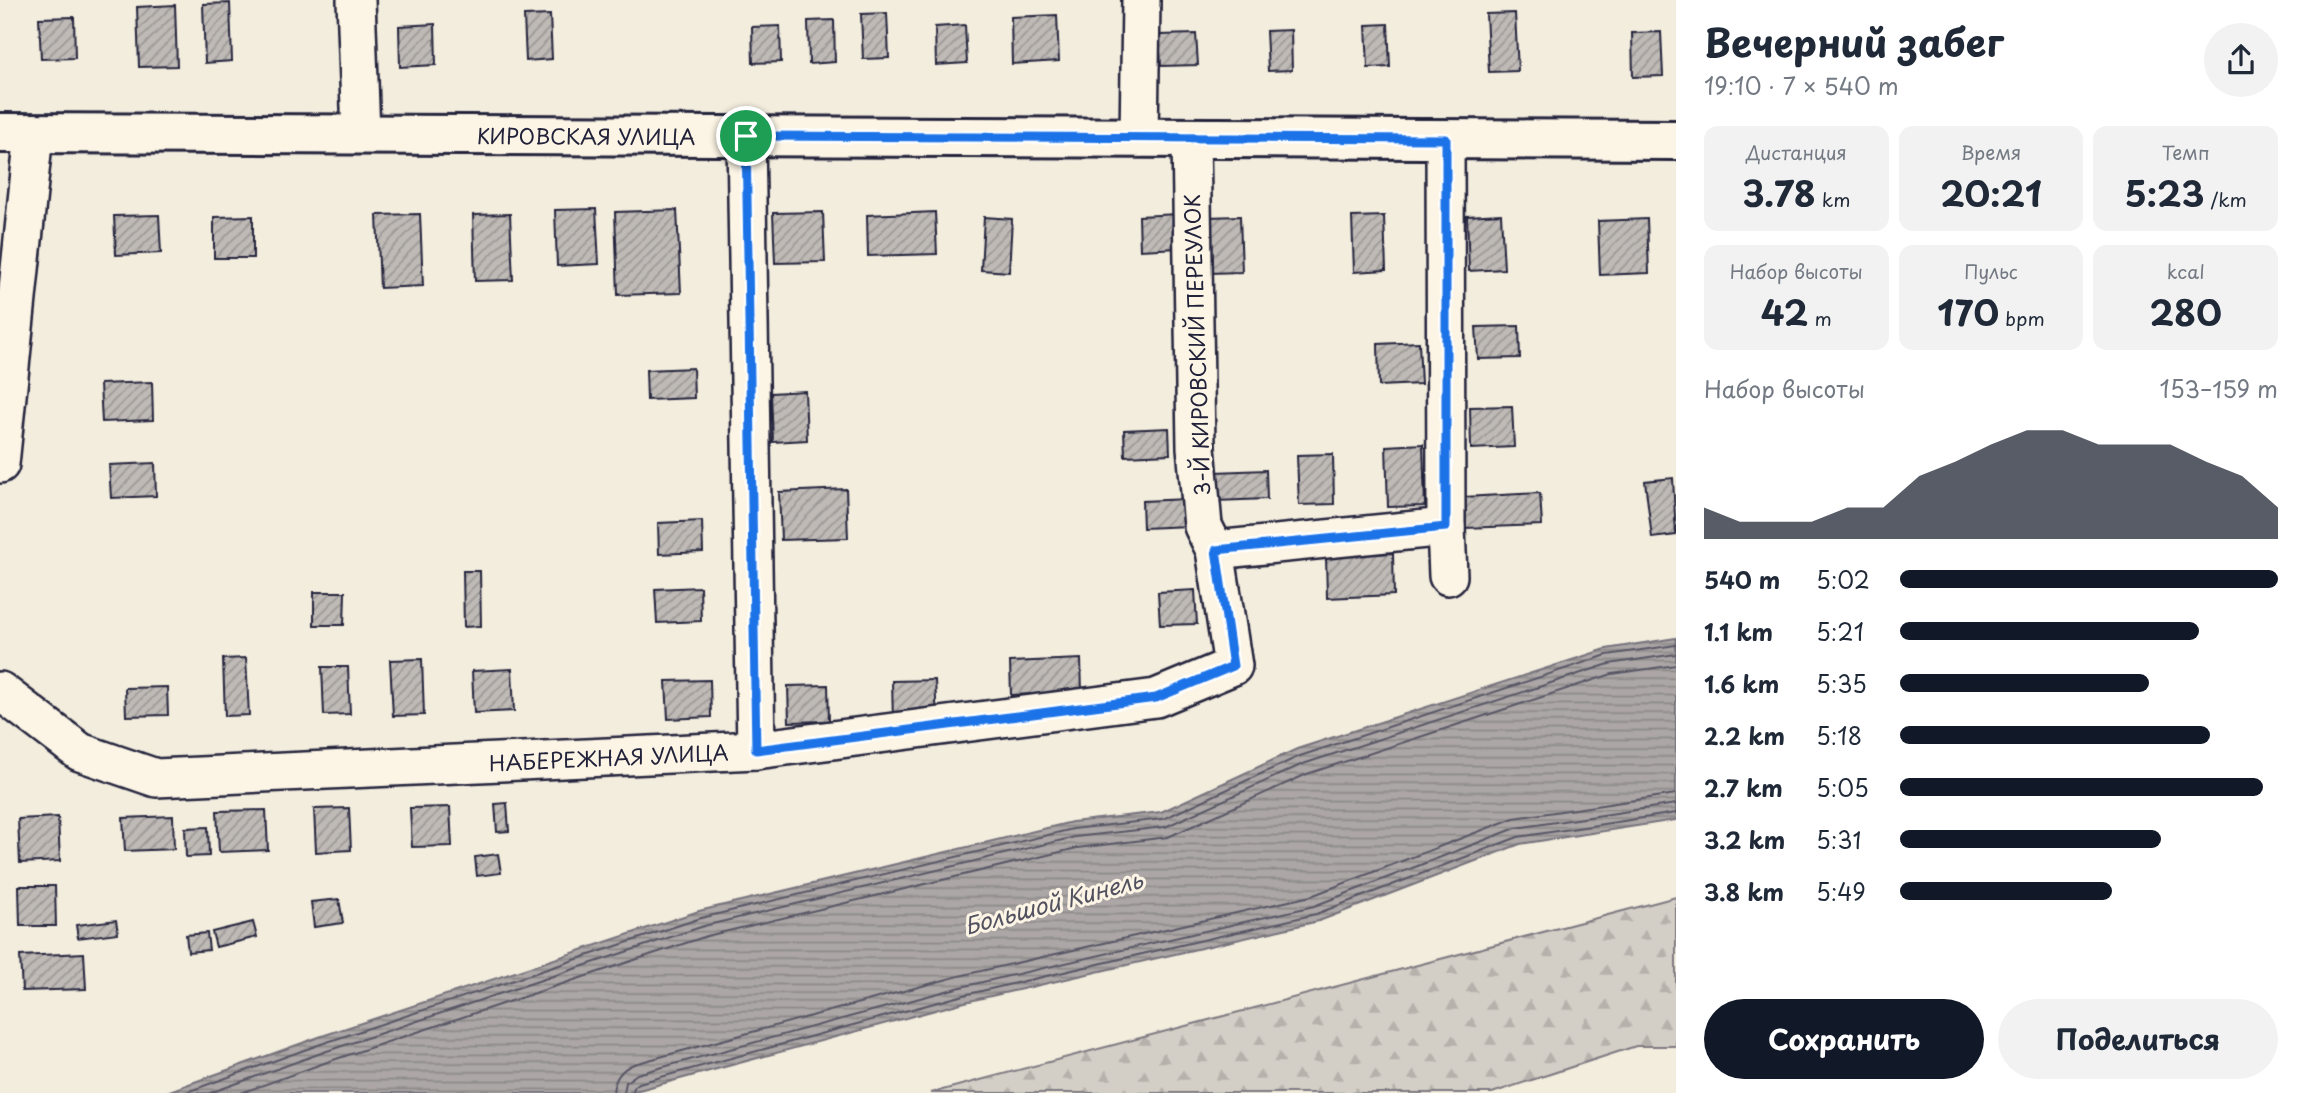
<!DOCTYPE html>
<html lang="ru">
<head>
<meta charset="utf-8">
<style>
  :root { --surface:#fff; --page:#f2f2f3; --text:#1f2937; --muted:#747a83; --accent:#111827 }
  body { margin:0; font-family:"Playpen Sans",sans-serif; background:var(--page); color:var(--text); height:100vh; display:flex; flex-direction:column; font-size:26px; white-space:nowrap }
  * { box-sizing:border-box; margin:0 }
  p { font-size:23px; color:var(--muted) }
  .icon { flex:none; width:38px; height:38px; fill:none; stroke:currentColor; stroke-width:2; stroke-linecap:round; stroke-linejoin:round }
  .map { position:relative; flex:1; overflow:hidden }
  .panel { display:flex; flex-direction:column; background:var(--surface); width:630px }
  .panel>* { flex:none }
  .pin { position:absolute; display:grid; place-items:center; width:60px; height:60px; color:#fff; margin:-30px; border:4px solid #fff; border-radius:50%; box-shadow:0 2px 7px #0007 }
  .round { display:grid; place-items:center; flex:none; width:74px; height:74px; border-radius:37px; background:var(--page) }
  .overview { display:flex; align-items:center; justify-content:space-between; height:119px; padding:0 28px }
  h1 { font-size:38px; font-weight:700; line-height:52px }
  .stats { display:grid; grid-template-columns:repeat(3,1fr); gap:10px; height:119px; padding:7px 28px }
  .stats div { display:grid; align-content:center; border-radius:14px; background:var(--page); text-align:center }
  .stats b { font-size:35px; font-weight:700 }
  .stats small { font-size:19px; font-weight:400 }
  .stats p { font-size:19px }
  .chart { height:196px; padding:14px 28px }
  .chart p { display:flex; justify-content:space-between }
  .chart svg { width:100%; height:126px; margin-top:7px; fill:var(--accent); opacity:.7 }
  .action { display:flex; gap:14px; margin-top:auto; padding:14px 28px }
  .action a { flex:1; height:80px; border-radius:42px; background:var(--accent); color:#fff; font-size:28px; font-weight:700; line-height:80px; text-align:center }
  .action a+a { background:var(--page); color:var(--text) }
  ul { padding:0 28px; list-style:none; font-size:23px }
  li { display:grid; grid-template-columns:112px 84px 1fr; align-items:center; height:52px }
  li i { height:18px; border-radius:9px; background:var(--accent) }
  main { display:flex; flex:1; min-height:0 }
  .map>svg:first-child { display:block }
  .forest { fill:url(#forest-firs); stroke:#7b7880; stroke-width:2 }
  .water { fill:url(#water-rules); stroke:#75727b; stroke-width:2 }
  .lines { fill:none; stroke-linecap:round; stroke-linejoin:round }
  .shore { stroke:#595766; stroke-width:2 }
  .building { fill:url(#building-hatch); stroke:#22223b; stroke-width:2 }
  .minor-casing { stroke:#22223b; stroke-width:42 }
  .major-casing { stroke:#22223b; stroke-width:44 }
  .minor { stroke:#fcf5e5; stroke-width:37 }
  .major { stroke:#fcf5e5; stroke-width:38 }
  .route-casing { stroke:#fff; stroke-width:14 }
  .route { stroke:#1a73e8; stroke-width:9 }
  .labels { text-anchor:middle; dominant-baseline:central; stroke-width:6; stroke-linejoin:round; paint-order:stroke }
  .street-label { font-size:21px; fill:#22223b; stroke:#fcf5e5 }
  .water-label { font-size:23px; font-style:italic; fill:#525160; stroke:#fcf5e5 }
</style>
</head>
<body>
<main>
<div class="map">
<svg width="1676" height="1093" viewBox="0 0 1676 1093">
  <defs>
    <pattern id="forest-firs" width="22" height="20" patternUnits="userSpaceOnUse" patternTransform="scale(1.75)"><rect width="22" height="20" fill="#d4cfc6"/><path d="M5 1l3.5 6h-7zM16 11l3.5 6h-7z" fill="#b6b1ab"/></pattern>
    <pattern id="water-rules" width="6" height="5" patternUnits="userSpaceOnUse" patternTransform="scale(1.75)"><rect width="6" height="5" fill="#aca7a6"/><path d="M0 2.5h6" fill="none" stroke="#8c8888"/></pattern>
    <pattern id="building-hatch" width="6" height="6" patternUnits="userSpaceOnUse" patternTransform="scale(1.75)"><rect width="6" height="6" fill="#bfbab6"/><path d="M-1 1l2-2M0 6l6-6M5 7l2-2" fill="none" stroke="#9b9795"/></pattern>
  </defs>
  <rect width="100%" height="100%" fill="#f3edde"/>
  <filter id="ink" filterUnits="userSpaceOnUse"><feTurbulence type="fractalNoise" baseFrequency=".0143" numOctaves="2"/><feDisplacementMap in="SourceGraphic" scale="14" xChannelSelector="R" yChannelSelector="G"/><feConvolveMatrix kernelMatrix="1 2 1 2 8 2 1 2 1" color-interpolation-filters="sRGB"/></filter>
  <g filter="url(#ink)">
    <polygon class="forest" points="1676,897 1676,1046 1636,1046 1492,1093 931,1093"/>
    <polygon class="water" points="1676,638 1676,820 1520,844 1319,921 965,1002 628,1093 164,1093 319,1037 699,911 1072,822 1161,812 1297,749 1606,649"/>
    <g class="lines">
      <g class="shore">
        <polyline points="184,1093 321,1044 701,918 1073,829 1163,819 1300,756 1607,655 1676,645"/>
        <polyline points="210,1093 324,1052 704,926 1075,837 1165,827 1303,764 1609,664 1676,654"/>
        <polyline points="241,1093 327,1062 707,936 1077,848 1168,837 1307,774 1612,674 1676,665"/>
        <path d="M 613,1093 C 614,1079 621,1069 634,1064 L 959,976 L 1311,896 L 1514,818 L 1676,794"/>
        <polyline points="624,1093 626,1082 637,1074 961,987 1314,906 1516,828 1676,804"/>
        <polyline points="633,1093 634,1087 639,1083 964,995 1316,914 1518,837 1676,813"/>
      </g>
    </g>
    <g class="building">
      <polygon points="230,3 232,61 205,63 203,4"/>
      <polygon points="175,5 177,66 139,67 137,7"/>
      <polygon points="887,13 889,58 863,59 861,14"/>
      <polygon points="1515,13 1518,71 1489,72 1486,14"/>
      <polygon points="550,15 552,59 526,61 524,16"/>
      <polygon points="1057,15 1059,61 1012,64 1011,17"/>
      <polygon points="74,17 75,58 41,59 39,18"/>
      <polygon points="834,20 835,62 809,64 808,21"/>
      <polygon points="435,24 436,65 400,67 399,26"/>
      <polygon points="1388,24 1390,67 1368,68 1366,25"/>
      <polygon points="965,25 967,63 936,65 935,27"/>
      <polygon points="780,26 781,62 753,63 752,27"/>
      <polygon points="1291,30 1292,70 1268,71 1266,31"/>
      <polygon points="1661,32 1663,76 1633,77 1632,33"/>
      <polygon points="1196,34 1198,65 1161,66 1159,35"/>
      <polygon points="596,209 599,264 557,266 555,210"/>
      <polygon points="677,210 681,293 618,295 615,212"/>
      <polygon points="823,212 825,262 775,263 773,213"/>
      <polygon points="935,212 937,254 868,256 867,215"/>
      <polygon points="420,214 423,286 380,288 377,215"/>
      <polygon points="510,214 513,280 475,281 473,215"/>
      <polygon points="1178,214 1179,248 1140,250 1139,216"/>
      <polygon points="1501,214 1504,269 1469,271 1467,216"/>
      <polygon points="159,215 161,253 116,255 114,216"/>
      <polygon points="253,216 253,258 214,258 214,217"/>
      <polygon points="1240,216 1242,272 1209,273 1207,217"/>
      <polygon points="1384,216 1386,270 1354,272 1352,217"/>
      <polygon points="984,217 1012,219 1009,272 981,270"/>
      <polygon points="1647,219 1649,273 1600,275 1598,221"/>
      <polygon points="1519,326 1520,358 1478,359 1476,327"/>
      <polygon points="1419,342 1421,384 1379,386 1378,344"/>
      <polygon points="693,368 694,398 647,400 646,370"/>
      <polygon points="152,382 153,420 102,422 100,384"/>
      <polygon points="805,391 807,440 773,442 771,393"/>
      <polygon points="1512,406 1514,447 1471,449 1470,407"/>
      <polygon points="1169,428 1170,454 1125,456 1124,430"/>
      <polygon points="1423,444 1425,506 1388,507 1386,446"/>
      <polygon points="1333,454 1334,504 1299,505 1297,455"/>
      <polygon points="155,463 156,496 111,498 109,465"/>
      <polygon points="1266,470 1267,499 1216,501 1215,472"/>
      <polygon points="1673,478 1676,535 1652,538 1645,481"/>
      <polygon points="846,489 848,538 781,540 779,492"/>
      <polygon points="1540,493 1542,525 1465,528 1464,497"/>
      <polygon points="1188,499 1189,526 1143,528 1142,501"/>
      <polygon points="702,521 703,552 659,554 658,523"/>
      <polygon points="1393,553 1394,595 1327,598 1326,556"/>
      <polygon points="463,571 480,571 481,626 464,627"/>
      <polygon points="700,587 701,621 657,623 655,589"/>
      <polygon points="1195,590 1197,624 1160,625 1158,592"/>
      <polygon points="314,592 345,592 344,625 314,625"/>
      <polygon points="246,658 249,715 225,716 223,659"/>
      <polygon points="422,659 424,715 393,716 390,660"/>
      <polygon points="1081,659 1082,692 1011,695 1010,662"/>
      <polygon points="322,667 348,667 350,714 324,715"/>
      <polygon points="512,669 514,711 474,713 472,671"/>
      <polygon points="710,680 711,717 668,719 666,681"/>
      <polygon points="935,680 937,719 893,721 892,681"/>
      <polygon points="828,685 829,721 789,722 788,686"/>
      <polygon points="167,687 168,715 126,716 125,688"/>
      <polygon points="507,803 509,831 497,832 495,804"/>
      <polygon points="450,807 452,846 412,847 410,808"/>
      <polygon points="349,808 351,850 316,852 314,809"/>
      <polygon points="266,810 268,850 219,852 217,811"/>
      <polygon points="173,816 174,849 125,851 123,818"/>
      <polygon points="58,817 60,861 20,863 18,819"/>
      <polygon points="208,827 209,856 186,857 185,828"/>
      <polygon points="498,854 501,873 477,876 475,857"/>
      <polygon points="19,886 55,886 56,926 20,926"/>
      <polygon points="339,899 343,923 314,927 311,902"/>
      <polygon points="116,920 118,933 78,938 76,925"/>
      <polygon points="253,922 257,937 216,947 212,932"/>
      <polygon points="207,933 209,950 188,952 186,935"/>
      <polygon points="84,953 86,989 22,991 20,956"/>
    </g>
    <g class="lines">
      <g class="minor-casing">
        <g id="minor">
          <polyline points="356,0 361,134"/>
          <polyline points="746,136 756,750"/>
          <polyline points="1139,138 1141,0"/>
          <polyline points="1445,139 1446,527 1448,576"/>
          <polyline points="0,464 34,133"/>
          <polyline points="1215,550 1446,527"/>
          <path id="s1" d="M 0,691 L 80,752 L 156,778 L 756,750 L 1156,698 L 1233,666 L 1215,550 L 1203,526 L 1196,447 L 1191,138"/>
        </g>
      </g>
      <g class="major-casing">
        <g id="major">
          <path id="s2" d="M 0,133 L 1676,140"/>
        </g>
      </g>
      <use href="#minor" class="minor"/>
      <use href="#major" class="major"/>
    </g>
  </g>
  <g class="lines" filter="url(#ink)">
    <g class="route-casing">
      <polygon id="route" points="746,136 1446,139 1446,527 1216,550 1233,666 1156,698 756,750"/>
    </g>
    <use href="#route" class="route"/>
  </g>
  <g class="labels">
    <g class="street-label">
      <text stroke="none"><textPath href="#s2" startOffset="586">КИРОВСКАЯ УЛИЦА</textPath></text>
      <text transform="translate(1196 345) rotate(-92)">3-Й КИРОВСКИЙ ПЕРЕУЛОК</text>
      <text stroke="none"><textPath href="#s1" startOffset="634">НАБЕРЕЖНАЯ УЛИЦА</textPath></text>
    </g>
    <g class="water-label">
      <text transform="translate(1053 902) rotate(-15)">Большой Кинель</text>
    </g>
  </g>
</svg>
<div class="pin" style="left:746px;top:136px;background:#1e9e55"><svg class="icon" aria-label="arrive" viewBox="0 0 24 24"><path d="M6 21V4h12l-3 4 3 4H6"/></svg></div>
</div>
<section class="panel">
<div class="overview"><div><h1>Вечерний забег</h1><p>19:10 · 7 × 540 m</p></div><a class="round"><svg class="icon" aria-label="share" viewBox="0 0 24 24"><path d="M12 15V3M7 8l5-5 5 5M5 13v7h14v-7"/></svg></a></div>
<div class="stats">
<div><p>Дистанция</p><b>3.78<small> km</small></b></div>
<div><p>Время</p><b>20:21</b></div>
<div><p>Темп</p><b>5:23<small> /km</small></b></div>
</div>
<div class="stats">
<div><p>Набор высоты</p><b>42<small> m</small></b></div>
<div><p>Пульс</p><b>170<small> bpm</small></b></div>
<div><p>kcal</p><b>280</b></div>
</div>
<div class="chart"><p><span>Набор высоты</span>153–159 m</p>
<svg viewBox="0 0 160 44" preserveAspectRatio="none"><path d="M0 44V33L10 38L20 38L30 38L40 33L50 33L60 22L70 17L80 11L90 6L100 6L110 11L120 11L130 11L140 17L150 22L160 33V44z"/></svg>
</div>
<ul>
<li><b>540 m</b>5:02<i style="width:100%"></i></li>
<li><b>1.1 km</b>5:21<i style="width:79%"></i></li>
<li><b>1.6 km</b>5:35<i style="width:66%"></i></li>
<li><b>2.2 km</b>5:18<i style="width:82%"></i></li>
<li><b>2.7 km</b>5:05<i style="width:96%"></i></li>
<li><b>3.2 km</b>5:31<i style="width:69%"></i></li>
<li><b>3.8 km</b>5:49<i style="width:56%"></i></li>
</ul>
<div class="action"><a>Сохранить</a><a>Поделиться</a></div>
</section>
</main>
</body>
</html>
